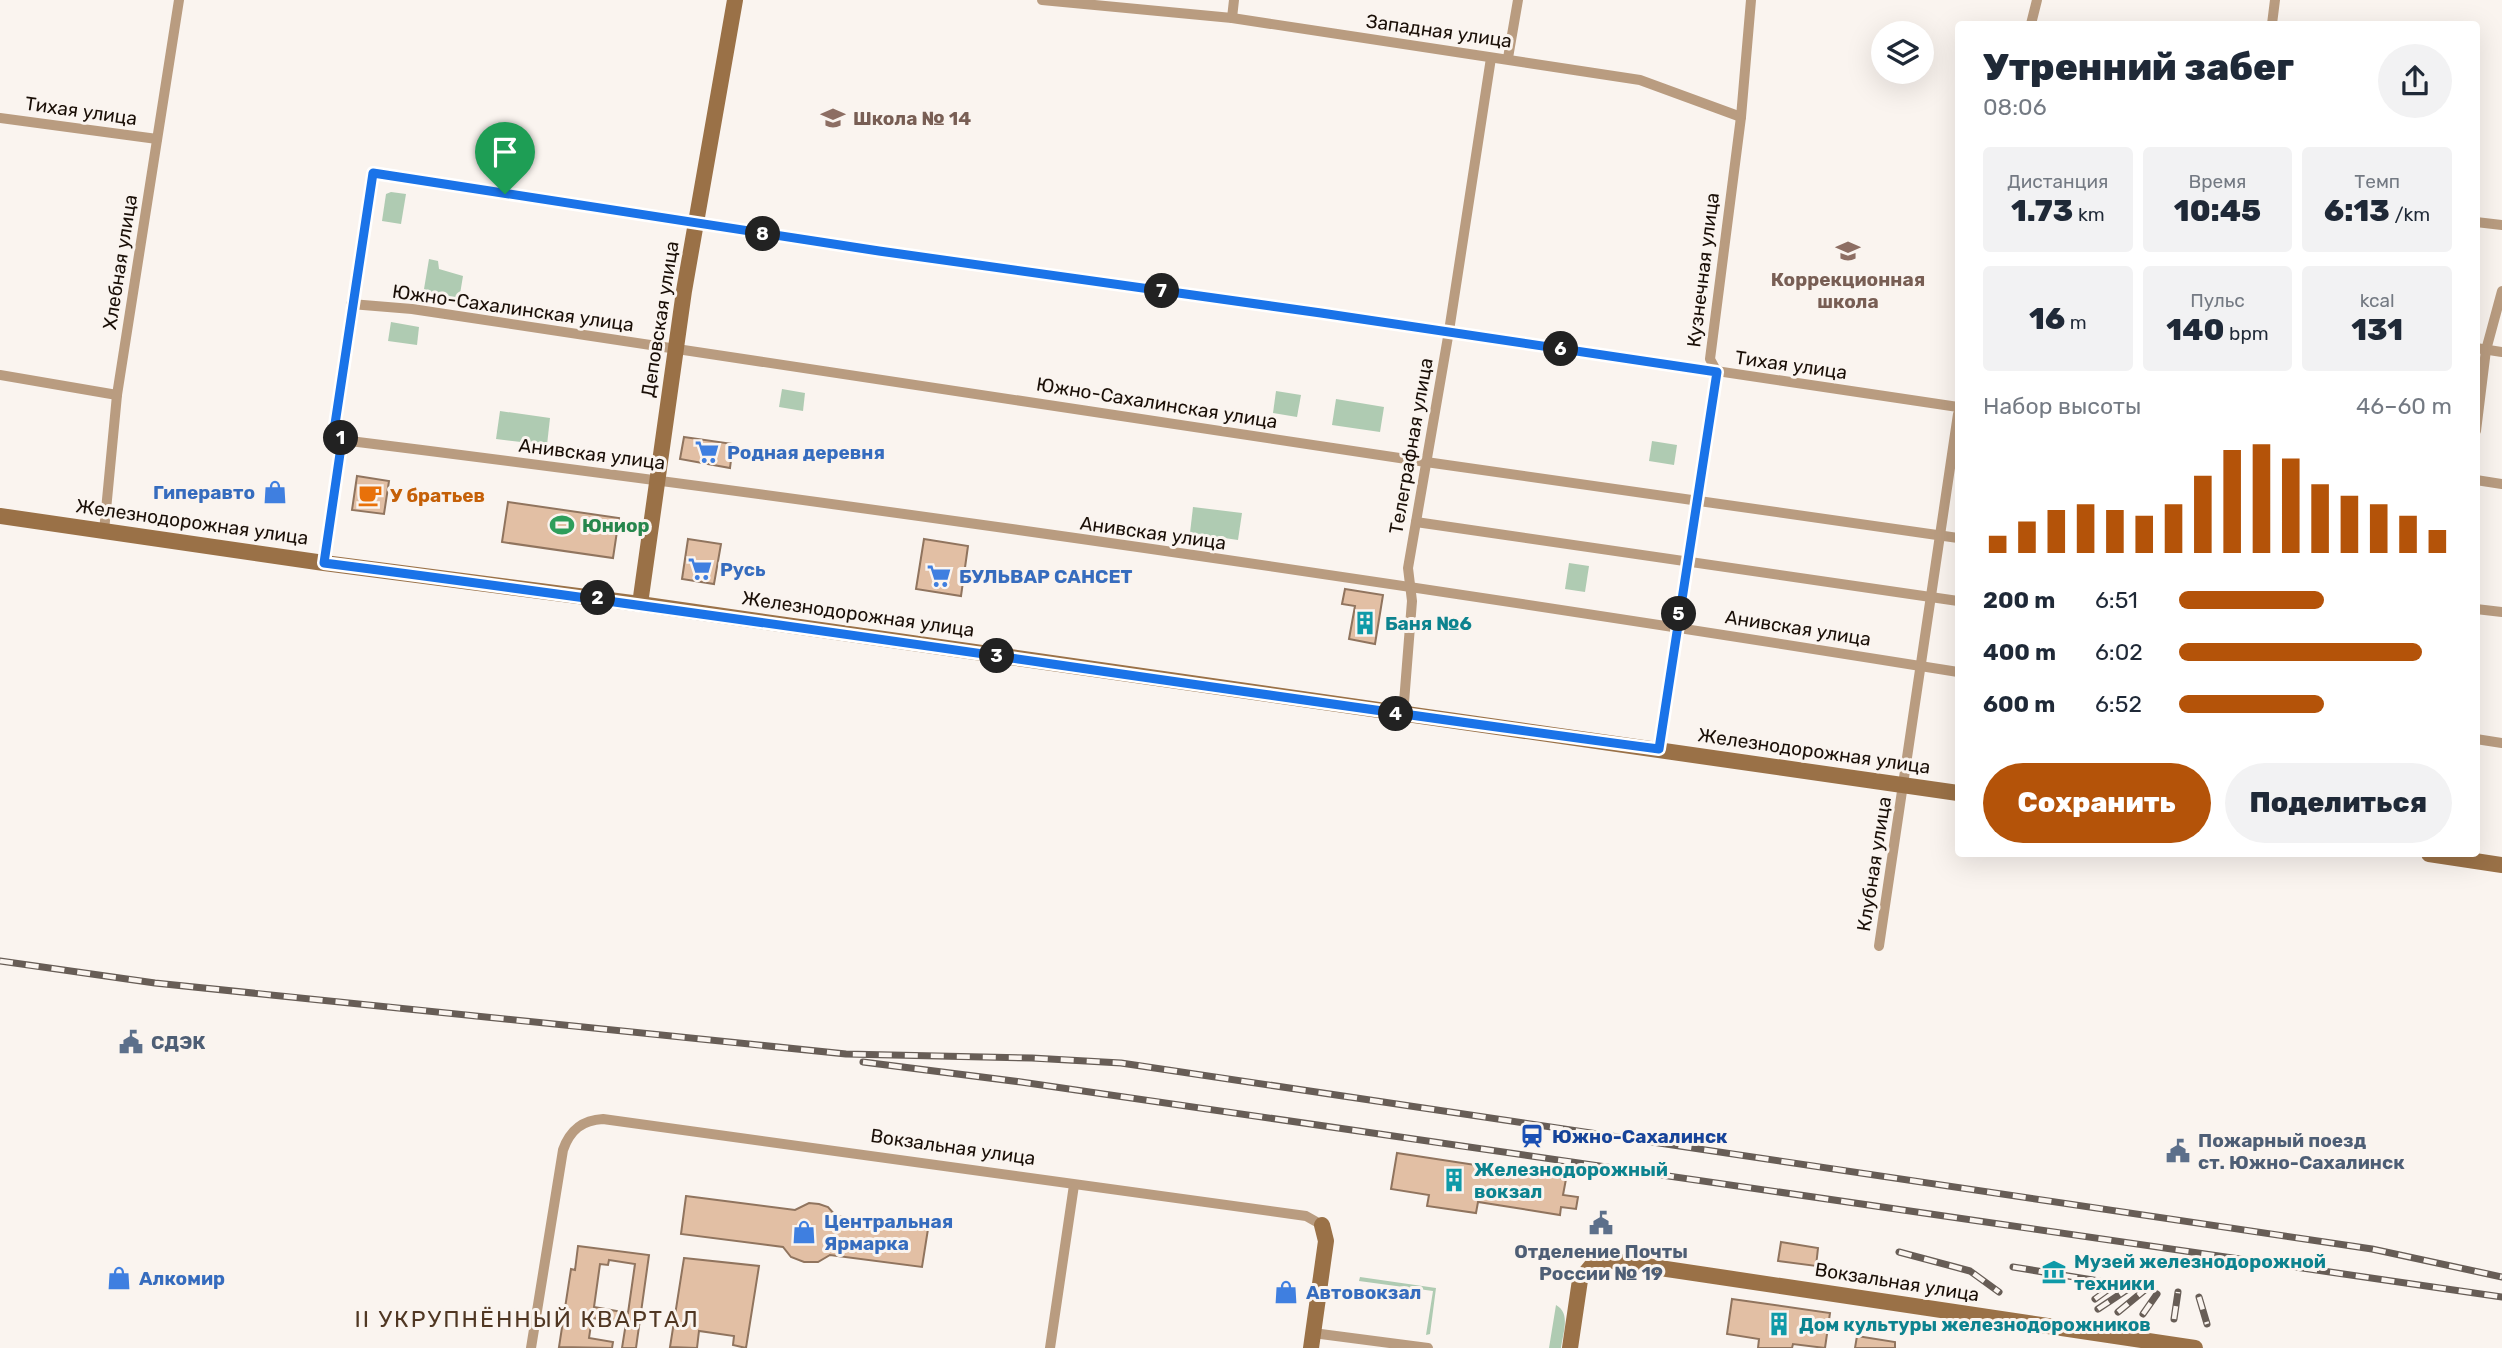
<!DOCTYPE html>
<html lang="ru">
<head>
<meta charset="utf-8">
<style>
  :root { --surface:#fff; --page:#f2f2f3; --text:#1f2937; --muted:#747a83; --accent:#b45309 }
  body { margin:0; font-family:Rubik,sans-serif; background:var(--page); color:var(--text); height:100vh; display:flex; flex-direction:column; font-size:26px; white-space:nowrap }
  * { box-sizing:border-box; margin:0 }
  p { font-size:23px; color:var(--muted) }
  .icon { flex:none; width:38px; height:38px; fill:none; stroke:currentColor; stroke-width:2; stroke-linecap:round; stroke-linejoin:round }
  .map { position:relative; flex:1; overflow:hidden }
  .details { position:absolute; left:1955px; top:21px; width:525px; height:836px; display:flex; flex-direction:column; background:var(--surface); border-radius:7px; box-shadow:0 7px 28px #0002 }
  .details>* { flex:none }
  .tools { position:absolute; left:1871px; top:21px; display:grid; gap:14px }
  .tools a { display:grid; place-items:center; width:63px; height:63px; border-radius:50%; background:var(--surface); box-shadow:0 7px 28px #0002; font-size:35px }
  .pin { position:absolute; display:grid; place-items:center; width:60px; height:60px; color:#fff; margin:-72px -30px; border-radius:50% 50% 50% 0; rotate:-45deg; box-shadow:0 0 7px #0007 }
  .pin .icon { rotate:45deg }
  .km { position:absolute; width:35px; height:35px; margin:-18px; border-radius:50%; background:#222; color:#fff; font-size:19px; line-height:35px; text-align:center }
  .round { display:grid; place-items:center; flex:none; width:74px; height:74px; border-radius:37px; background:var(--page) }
  .headline { display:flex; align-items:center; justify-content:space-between; height:119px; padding:0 28px }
  h1 { font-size:38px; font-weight:800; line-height:52px }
  .metrics { display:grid; grid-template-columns:repeat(3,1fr); gap:10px; height:119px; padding:7px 28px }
  .metrics div { display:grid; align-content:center; border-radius:7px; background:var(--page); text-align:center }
  .metrics b { font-size:30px; font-weight:800 }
  .metrics small { font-size:19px; font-weight:400 }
  .metrics p { font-size:19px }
  .chart { height:196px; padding:14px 28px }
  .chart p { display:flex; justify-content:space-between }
  .chart svg { width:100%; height:126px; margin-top:7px; stroke:var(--accent); stroke-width:6 }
  .action { display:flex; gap:14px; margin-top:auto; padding:14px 28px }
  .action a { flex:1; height:80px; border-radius:42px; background:var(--accent); color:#fff; font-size:28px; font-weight:800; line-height:80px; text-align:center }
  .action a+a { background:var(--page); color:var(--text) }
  ul { padding:0 28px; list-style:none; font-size:23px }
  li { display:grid; grid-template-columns:112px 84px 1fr; align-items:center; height:52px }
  li i { height:18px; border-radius:9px; background:var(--accent) }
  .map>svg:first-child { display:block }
  .green { fill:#afcbb2 }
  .building { fill:#e2bfa4; stroke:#90745e; stroke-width:2; fill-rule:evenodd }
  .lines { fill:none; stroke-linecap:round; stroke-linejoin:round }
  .street { stroke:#b99c80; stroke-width:10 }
  .secondary { stroke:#9a7147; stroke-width:16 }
  .rail-casing { stroke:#675d56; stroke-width:7 }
  .rail { stroke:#faf4ef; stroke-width:4.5; stroke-dasharray:13; stroke-linecap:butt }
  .route-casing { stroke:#fff; stroke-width:14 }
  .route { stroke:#1a73e8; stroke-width:9 }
  .labels { text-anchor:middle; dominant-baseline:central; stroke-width:6; stroke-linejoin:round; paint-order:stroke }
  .street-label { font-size:19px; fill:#1a0f07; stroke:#faf4ef }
  .education-label { font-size:19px; font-weight:bold; fill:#785e54; stroke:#faf4ef; text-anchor:start }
  .shop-label { font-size:19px; font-weight:bold; fill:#366cbe; stroke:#faf4ef; text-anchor:start }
  .food-label { font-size:19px; font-weight:bold; fill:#c56008; stroke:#faf4ef; text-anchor:start }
  .leisure-label { font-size:19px; font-weight:bold; fill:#27864d; stroke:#faf4ef; text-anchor:start }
  .culture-label { font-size:19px; font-weight:bold; fill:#0d838f; stroke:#faf4ef; text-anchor:start }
  .service-label { font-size:19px; font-weight:bold; fill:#4e5e75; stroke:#faf4ef; text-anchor:start }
  .transit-label { font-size:19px; font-weight:bold; fill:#164399; stroke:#faf4ef; text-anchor:start }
  .quarter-label { font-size:23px; letter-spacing:2px; fill:#503723; stroke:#faf4ef }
</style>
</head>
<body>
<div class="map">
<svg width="2502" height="1348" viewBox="0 0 2502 1348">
  <rect width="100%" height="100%" fill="#faf4ef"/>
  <g class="green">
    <polygon points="391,192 406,194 401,224 382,221 386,194"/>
    <polygon points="429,259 438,261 439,269 463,276 459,300 423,295"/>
    <polygon points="391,322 419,327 417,345 388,341"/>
    <polygon points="782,389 805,393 803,411 779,407"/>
    <polygon points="1276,391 1301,395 1297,417 1273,413"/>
    <polygon points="1336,399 1384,407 1380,432 1332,425"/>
    <polygon points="500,411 550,418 547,445 496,439"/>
    <polygon points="1652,441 1677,445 1674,465 1649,461"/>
    <polygon points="1193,507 1242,513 1238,540 1190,533"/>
    <polygon points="1569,563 1589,566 1585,592 1565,589"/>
    <polygon points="1360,1277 1436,1288 1430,1334 1426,1335 1433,1291 1359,1281"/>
    <path d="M 1556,1305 C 1571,1313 1563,1333 1561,1348 L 1549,1348 Z"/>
  </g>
  <g class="building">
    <polygon points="684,437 733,444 730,468 680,459"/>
    <polygon points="357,476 389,481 384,514 352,510"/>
    <polygon points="508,502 619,518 613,558 502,542"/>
    <polygon points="688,539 721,544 714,584 682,579"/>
    <polygon points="924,539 968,546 961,596 916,589"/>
    <polygon points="1345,589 1383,595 1375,644 1349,639 1355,606 1342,604"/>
    <polygon points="1397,1153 1566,1179 1563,1195 1578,1197 1576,1209 1561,1207 1560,1215 1478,1202 1476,1213 1427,1206 1429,1195 1391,1189"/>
    <polygon points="686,1196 795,1210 809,1203 819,1204 828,1207 836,1216 928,1229 922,1267 830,1255 818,1262 804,1262 791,1257 783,1247 681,1234"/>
    <polygon points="1781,1242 1818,1248 1816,1266 1778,1261"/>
    <path d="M 578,1246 L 649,1255 L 636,1348 L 622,1348 L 626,1323 L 592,1318 L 589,1338 L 613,1342 L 612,1348 L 559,1347 L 571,1269 L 575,1270 ZM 609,1260 L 635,1264 L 628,1313 L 594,1307 L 600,1264 L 608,1265 Z"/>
    <polygon points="684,1258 759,1266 746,1348 733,1345 734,1336 699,1331 697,1348 670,1347"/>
    <polygon points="1732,1299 1830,1313 1825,1348 1793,1344 1792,1348 1758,1348 1759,1339 1727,1334"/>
    <polygon points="1857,1336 1895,1342 1895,1348 1855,1348"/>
  </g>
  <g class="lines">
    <g class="street">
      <polyline points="1042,0 1232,18 1640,80 1741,117"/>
      <polyline points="1232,18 1234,0"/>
      <polyline points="2031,24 2037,0"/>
      <polyline points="2272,24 2275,0"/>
      <polyline points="1508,58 1518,0"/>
      <polyline points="0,118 157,139"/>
      <polyline points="2476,222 2502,225"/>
      <polyline points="351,304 412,309 1426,462 1958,538"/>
      <polyline points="2476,348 2502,352"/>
      <polyline points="0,375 117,395"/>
      <polyline points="2476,431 2486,350 2502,291"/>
      <path d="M 342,440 C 882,507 1421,586 1958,672"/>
      <polyline points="2476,480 2502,484"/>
      <polyline points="1416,522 1958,601"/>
      <polyline points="104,531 117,395 179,0"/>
      <polyline points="324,563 342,440 335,424 373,173 955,262 1321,312 1958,407"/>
      <polyline points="2476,609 2502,612"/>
      <polyline points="1403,715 1412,601 1408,568 1449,331 1491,58"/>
      <polyline points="2476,739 2502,743"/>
      <polyline points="1659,749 1717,372 1710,359 1741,117 1751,0"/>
      <polyline points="1879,946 1958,414"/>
      <polyline points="1313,1333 1428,1348"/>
      <path d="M 531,1348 L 563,1150 C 570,1130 582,1120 603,1119 L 1306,1216 L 1322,1225"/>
      <polyline points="1050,1348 1074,1185"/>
    </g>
    <g class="secondary">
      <polyline points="0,516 324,563 640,604 1958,793"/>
      <polyline points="640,604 684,291 735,0"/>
      <polyline points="2429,854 2502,865"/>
      <polyline points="1311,1348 1326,1241 1322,1225"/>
      <polyline points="1570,1348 1580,1280 1593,1264 1606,1260 2195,1348"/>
    </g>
    <g class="rail-casing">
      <g id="rail">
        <polyline points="0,961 155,983 846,1054 1032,1058 1121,1063 2372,1249 2502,1277"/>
        <polyline points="863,1062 1021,1082 2502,1297"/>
        <polyline points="1899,1252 1970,1271 1999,1292"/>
        <polyline points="2013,1267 2099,1281"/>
        <polyline points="2199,1297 2207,1324"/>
        <polyline points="2095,1299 2117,1283"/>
        <polyline points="2098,1309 2128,1289"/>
        <polyline points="2118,1312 2146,1289"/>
        <polyline points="2143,1314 2157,1294"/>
        <polyline points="2174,1319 2178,1292"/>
      </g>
    </g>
    <use href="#rail" class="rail"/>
  </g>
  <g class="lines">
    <g class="route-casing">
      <path id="route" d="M 373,173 L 879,251 L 1321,313 L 1717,372 L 1659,749 C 1214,690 770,620 324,563 L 342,440 L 335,424 Z"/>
    </g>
    <use href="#route" class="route"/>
  </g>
  <defs>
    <g id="school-bare" transform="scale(1.89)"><path d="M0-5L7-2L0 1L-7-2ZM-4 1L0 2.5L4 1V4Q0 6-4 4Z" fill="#8d6e63" stroke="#faf4ef" stroke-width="2.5" paint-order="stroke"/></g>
    <g id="supermarket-bare" transform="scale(1.89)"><path d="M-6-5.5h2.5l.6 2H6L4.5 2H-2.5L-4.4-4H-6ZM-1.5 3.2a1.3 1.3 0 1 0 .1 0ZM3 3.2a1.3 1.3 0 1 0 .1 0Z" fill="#3f7fe0" stroke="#faf4ef" stroke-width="2.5" paint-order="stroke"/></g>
    <g id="shop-bare" transform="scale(1.89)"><path d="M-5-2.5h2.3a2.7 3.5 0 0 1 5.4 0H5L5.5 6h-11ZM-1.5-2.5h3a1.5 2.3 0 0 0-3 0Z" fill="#3f7fe0" stroke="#faf4ef" stroke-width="2.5" paint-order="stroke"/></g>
    <g id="cafe-bare" transform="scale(1.89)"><path d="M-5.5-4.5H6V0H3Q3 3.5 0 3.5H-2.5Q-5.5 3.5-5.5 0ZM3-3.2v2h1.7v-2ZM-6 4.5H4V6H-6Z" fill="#e8710a" stroke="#faf4ef" stroke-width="2.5" paint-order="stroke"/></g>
    <g id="stadium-bare" transform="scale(1.89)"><path d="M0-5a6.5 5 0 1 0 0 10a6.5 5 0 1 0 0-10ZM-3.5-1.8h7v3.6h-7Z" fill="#2e9e5b" stroke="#faf4ef" stroke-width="2.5" paint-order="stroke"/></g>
    <g id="building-bare" transform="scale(1.89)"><path d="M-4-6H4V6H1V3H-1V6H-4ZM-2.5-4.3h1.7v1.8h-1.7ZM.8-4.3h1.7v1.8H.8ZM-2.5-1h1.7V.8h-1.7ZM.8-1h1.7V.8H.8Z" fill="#0f9aa8" stroke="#faf4ef" stroke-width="2.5" paint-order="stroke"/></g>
    <g id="civic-bare" transform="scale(1.89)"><path d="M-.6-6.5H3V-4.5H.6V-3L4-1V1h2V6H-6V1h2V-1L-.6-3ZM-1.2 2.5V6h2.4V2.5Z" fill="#5c6f8a" stroke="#faf4ef" stroke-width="2.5" paint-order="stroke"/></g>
    <g id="station-bare" transform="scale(1.89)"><path d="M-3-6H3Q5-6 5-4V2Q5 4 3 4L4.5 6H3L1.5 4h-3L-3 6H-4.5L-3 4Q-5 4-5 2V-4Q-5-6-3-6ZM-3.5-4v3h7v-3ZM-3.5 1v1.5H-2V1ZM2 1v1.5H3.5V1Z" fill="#1a4fb4" stroke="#faf4ef" stroke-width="2.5" paint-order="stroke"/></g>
    <g id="museum-bare" transform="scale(1.89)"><path d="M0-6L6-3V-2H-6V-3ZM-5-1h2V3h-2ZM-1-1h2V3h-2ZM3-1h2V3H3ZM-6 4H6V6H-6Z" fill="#0f9aa8" stroke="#faf4ef" stroke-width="2.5" paint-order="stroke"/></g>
  </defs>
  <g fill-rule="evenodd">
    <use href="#school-bare" x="833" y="118"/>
    <use href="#school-bare" x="1848" y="251"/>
    <use href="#supermarket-bare" x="707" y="452"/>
    <use href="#shop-bare" x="275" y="492"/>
    <use href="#cafe-bare" x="370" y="495"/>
    <use href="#stadium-bare" x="562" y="525"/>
    <use href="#supermarket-bare" x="700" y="569"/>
    <use href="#supermarket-bare" x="939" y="576"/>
    <use href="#building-bare" x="1365" y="623"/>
    <use href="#civic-bare" x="131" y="1042"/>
    <use href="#station-bare" x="1532" y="1136"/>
    <use href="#civic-bare" x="2178" y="1151"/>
    <use href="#building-bare" x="1454" y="1180"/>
    <use href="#civic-bare" x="1601" y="1223"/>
    <use href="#shop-bare" x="804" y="1232"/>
    <use href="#museum-bare" x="2054" y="1272"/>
    <use href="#shop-bare" x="119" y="1278"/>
    <use href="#shop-bare" x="1286" y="1292"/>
    <use href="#building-bare" x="1779" y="1324"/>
  </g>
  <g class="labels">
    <g class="street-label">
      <text transform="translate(1439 31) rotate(8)">Западная улица</text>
      <text transform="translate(81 111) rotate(8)">Тихая улица</text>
      <text transform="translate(120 262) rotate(-81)">Хлебная улица</text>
      <text transform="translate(1703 270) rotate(-83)">Кузнечная улица</text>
      <text transform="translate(513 308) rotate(8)">Южно-Сахалинская улица</text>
      <text transform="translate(660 319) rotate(-81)">Деповская улица</text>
      <text transform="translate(1791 365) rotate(8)">Тихая улица</text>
      <text transform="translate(1157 403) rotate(9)">Южно-Сахалинская улица</text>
      <text transform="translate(1411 446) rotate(-80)">Телеграфная улица</text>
      <text transform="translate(592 454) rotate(7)">Анивская улица</text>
      <text transform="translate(192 522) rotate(8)">Железнодорожная улица</text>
      <text transform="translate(1153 533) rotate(8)">Анивская улица</text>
      <text transform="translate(858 614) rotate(8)">Железнодорожная улица</text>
      <text transform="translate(1798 628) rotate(9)">Анивская улица</text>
      <text transform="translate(1814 751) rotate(8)">Железнодорожная улица</text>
      <text transform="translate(1874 864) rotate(-81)">Клубная улица</text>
      <text transform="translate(953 1147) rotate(8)">Вокзальная улица</text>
      <text transform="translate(1897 1282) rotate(9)">Вокзальная улица</text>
    </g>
    <g class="education-label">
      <text x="853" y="118">Школа № 14</text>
      <text x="1848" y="279" text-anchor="middle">Коррекционная<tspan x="1848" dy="22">школа</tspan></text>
    </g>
    <g class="shop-label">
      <text x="727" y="452">Родная деревня</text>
      <text x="255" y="492" text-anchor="end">Гиперавто</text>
      <text x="720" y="569">Русь</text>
      <text x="959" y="576">БУЛЬВАР САНСЕТ</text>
      <text x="824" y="1221">Центральная<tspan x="824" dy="22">Ярмарка</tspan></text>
      <text x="139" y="1278">Алкомир</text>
      <text x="1306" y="1292">Автовокзал</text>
    </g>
    <g class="food-label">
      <text x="390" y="495">У братьев</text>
    </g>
    <g class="leisure-label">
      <text x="582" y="525">Юниор</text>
    </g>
    <g class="culture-label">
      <text x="1385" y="623">Баня №6</text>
      <text x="1474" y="1169">Железнодорожный<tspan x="1474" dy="22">вокзал</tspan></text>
      <text x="2074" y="1261">Музей железнодорожной<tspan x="2074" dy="22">техники</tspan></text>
      <text x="1799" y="1324">Дом культуры железнодорожников</text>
    </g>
    <g class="service-label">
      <text x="151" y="1042">СДЭК</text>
      <text x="2198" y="1140">Пожарный поезд<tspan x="2198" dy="22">ст. Южно-Сахалинск</tspan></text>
      <text x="1601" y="1251" text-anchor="middle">Отделение Почты<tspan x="1601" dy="22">России № 19</tspan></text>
    </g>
    <g class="transit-label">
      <text x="1552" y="1136">Южно-Сахалинск</text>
    </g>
    <g class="quarter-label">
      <text x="527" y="1319">II УКРУПНЁННЫЙ КВАРТАЛ</text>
    </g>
  </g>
</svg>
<div class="tools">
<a><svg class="icon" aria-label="layers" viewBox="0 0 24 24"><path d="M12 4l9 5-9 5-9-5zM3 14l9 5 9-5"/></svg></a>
</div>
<div class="pin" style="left:505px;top:194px;background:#1e9e55"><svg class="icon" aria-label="arrive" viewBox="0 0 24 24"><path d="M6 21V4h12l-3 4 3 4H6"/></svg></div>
<b class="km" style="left:341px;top:438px">1</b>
<b class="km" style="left:598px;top:598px">2</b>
<b class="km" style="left:997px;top:656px">3</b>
<b class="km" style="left:1396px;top:714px">4</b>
<b class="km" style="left:1679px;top:614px">5</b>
<b class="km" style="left:1561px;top:349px">6</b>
<b class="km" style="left:1162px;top:291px">7</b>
<b class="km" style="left:763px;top:234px">8</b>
<section class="details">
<div class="headline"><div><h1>Утренний забег</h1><p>08:06</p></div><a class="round"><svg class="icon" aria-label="share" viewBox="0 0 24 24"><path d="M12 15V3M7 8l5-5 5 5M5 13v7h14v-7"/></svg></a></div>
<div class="metrics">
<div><p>Дистанция</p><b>1.73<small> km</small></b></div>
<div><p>Время</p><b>10:45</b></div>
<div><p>Темп</p><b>6:13<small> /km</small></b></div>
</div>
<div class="metrics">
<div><b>16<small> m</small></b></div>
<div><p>Пульс</p><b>140<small> bpm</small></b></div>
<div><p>kcal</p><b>131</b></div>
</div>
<div class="chart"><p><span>Набор высоты</span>46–60 m</p>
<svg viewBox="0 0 160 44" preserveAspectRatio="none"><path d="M5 44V38M15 44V33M25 44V29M35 44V27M45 44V29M55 44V31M65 44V27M75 44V17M85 44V8M95 44V6M105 44V11M115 44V20M125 44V24M135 44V27M145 44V31M155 44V36"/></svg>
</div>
<ul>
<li><b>200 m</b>6:51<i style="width:53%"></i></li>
<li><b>400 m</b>6:02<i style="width:89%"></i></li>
<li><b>600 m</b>6:52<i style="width:53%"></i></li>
</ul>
<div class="action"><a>Сохранить</a><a>Поделиться</a></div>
</section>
</div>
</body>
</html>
